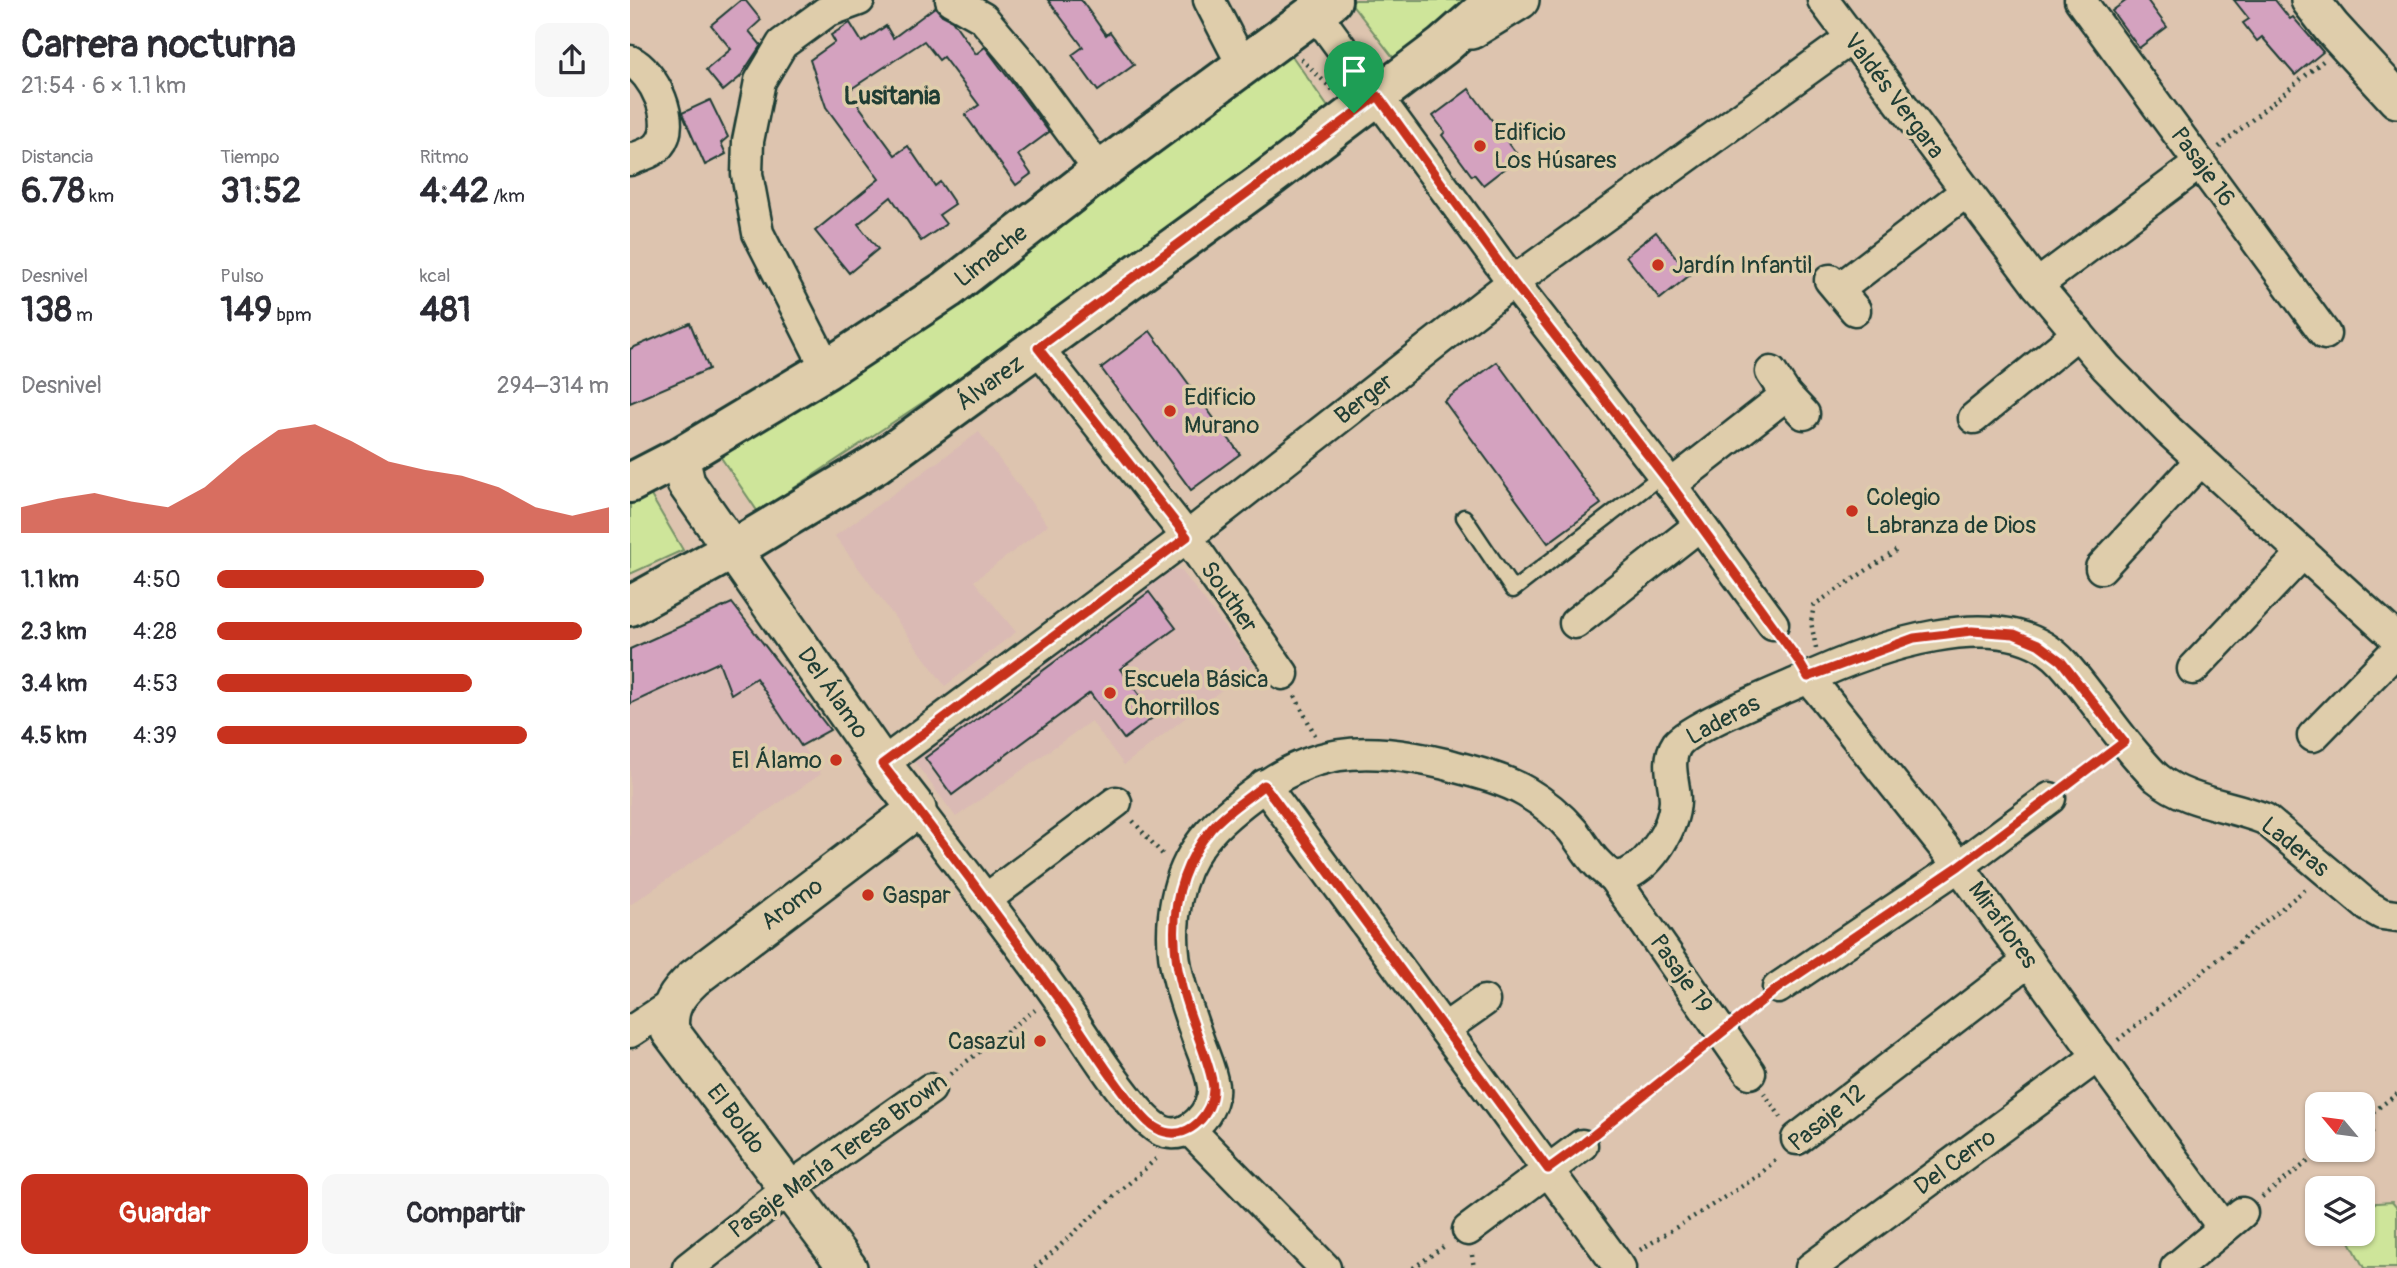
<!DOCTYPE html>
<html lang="es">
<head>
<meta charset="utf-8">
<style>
  :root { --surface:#fff; --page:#f7f7f7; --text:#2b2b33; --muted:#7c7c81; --accent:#c8321e }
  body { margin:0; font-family:Pangolin,sans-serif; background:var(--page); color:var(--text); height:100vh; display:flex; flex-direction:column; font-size:26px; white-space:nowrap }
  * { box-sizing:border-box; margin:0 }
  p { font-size:23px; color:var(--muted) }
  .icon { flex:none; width:38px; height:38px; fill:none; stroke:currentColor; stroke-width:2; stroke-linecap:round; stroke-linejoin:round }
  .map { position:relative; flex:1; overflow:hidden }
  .side { display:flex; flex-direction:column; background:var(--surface); width:630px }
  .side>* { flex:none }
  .needle { width:46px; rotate:299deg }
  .tools { position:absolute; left:1675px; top:1092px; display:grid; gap:14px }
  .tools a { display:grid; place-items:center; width:70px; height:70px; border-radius:14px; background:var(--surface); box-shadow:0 2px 5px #0004; font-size:35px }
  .pin { position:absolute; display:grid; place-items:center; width:60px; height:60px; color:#fff; margin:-72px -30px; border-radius:50% 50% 50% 0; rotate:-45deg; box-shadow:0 0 7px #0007 }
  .pin .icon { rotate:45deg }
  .round { display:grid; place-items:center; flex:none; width:74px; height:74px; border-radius:14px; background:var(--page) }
  .overview { display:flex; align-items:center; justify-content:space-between; height:119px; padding:0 21px }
  h1 { font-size:38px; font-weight:800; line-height:52px }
  .figures { display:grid; grid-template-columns:repeat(3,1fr); gap:10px; height:119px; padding:7px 21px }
  .figures div { display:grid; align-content:center }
  .figures b { font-size:35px; font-weight:800 }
  .figures small { font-size:19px; font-weight:400 }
  .figures p { font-size:19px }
  .chart { height:196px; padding:14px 21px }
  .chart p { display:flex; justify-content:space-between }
  .chart svg { width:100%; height:126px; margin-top:7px; fill:var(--accent); opacity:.7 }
  .primary-button { display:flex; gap:14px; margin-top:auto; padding:14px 21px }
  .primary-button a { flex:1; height:80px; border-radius:14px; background:var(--accent); color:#fff; font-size:28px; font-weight:800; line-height:80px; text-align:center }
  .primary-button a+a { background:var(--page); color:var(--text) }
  ul { padding:0 21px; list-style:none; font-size:23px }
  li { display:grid; grid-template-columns:112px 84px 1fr; align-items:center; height:52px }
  li i { height:18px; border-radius:9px; background:var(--accent) }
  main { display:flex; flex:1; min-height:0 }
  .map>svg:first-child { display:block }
  .built { fill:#dabab4 }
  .green { fill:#cee59a; stroke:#769167; stroke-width:2 }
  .building { fill:#d4a2bf; stroke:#1f3d34; stroke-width:2 }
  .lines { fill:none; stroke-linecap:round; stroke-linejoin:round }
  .service-casing { stroke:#1f3d34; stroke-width:19 }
  .minor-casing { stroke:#1f3d34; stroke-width:35 }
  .tertiary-casing { stroke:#1f3d34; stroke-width:42 }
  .primary-casing { stroke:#1f3d34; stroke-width:44 }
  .path { stroke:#1f3d34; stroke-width:4.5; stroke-dasharray:2 5; stroke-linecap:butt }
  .service { stroke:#dfcdab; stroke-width:14 }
  .minor { stroke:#dfcdab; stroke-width:30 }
  .tertiary { stroke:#dfcdab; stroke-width:37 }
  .primary { stroke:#dfcdab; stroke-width:38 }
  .route-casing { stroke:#fff; stroke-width:14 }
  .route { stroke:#c8321e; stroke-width:9 }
  .poi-dot { fill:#c8321e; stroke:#dfcdab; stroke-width:2.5 }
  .labels { text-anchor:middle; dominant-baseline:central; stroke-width:7; stroke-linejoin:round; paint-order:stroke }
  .street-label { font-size:24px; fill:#1f3d34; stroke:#dfcdab }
  .poi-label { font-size:24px; fill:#1f3d34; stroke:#dfcdab; text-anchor:start }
  .neighbourhood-label { font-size:26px; font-weight:bold; fill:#1f3d34; stroke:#dfcdab }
</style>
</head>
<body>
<main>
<section class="side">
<div class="overview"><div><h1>Carrera nocturna</h1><p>21:54 · 6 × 1.1 km</p></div><a class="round"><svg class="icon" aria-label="share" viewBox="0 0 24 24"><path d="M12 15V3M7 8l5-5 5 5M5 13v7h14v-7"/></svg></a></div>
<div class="figures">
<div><p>Distancia</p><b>6.78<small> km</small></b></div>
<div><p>Tiempo</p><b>31:52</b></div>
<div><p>Ritmo</p><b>4:42<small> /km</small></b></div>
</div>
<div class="figures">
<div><p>Desnivel</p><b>138<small> m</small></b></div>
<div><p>Pulso</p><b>149<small> bpm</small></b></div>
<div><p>kcal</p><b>481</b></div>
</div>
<div class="chart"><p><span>Desnivel</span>294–314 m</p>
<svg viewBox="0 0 160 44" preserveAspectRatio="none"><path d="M0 44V35L10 32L20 30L30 33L40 35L50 28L60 17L70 8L80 6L90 12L100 19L110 22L120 24L130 28L140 35L150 38L160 35V44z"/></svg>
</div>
<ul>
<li><b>1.1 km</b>4:50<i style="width:68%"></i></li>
<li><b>2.3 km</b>4:28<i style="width:93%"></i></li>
<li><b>3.4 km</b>4:53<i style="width:65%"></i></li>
<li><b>4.5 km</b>4:39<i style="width:79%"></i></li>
</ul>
<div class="primary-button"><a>Guardar</a><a>Compartir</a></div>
</section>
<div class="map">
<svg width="1767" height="1268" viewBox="0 0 1767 1268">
  <rect width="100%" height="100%" fill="#ddc4af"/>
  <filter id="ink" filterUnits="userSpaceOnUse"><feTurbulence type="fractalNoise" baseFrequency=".0143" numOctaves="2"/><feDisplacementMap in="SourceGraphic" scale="14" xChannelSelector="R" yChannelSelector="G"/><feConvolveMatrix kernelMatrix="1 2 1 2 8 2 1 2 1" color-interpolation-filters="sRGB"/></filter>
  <g filter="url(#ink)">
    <g class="built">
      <polygon points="349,432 418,525 344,581 386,632 315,686 205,536"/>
      <polygon points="539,568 551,570 624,665 494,765 461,721 326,817 283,760"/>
      <polygon points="102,603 200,730 172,746 191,774 0,905 0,649"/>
    </g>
    <g class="green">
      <polygon points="725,0 836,0 766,61 721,3"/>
      <polygon points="660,53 700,110 352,363 128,512 90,456 212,381"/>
      <polygon points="20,494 53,550 0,574 0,502"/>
      <polygon points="1762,1202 1767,1208 1767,1268 1734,1268 1716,1234 1732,1234 1733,1204"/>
    </g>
    <g class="building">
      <polygon points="111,0 115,0 131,20 119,31 131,45 110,77 93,91 76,70 101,49 81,25"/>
      <polygon points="418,0 451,0 476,35 480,32 504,65 468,91 442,55 453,47"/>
      <polygon points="1497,0 1517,0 1537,27 1509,48 1482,11"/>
      <polygon points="1604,0 1645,0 1660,19 1663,17 1693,52 1665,75 1632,37 1627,41 1613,23 1619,19"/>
      <polygon points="305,7 312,15 322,20 346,54 355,47 419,132 388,155 401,174 386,185 335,115 349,105 313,57 309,60 294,41 218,91 265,155 278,146 305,186 310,182 325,204 309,215 316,224 291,241 261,197 228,224 248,249 219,273 185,231 249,179 196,107 180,60 205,42 201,35 220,23 232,42 256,26 263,38"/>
      <polygon points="839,89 889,157 853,185 844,174 842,176 812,135 815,132 803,116"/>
      <polygon points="80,100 98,137 91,143 96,154 75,165 52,113"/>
      <polygon points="1026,232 1060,275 1030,299 996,256"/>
      <polygon points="60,323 79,369 0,403 0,349"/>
      <polygon points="520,331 610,454 561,490 471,368"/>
      <polygon points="867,362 971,504 918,543 814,401"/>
      <polygon points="519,592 546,628 490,669 525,716 494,739 460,693 322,795 295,758"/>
      <polygon points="102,603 200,730 171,746 126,678 101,694 89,662 0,704 0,649"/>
    </g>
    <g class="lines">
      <g class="service-casing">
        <polyline id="service" points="834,517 883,590 1032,475"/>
      </g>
      <g class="minor-casing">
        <g id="minor">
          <polyline points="321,0 353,18 386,57 470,171"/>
          <polyline points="579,0 613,66"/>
          <polyline points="1193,0 1407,285 1476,367 1539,431 1767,639"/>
          <polyline points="1450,0 1695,334"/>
          <polyline points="679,17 696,27 883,282 1041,485 1143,624"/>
          <path d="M 0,61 C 24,72 48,123 29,145 C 23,153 9,156 0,160"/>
          <polyline points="1200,280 1225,310"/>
          <polyline points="1407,285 1570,163"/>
          <polyline points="1209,289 1337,191"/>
          <polyline points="408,348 557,537 653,674"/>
          <polyline points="197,369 128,233 117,174 118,141 130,81 152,44 196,12 229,0"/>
          <polyline points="1141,372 1156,395 1174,414"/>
          <polyline points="1344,418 1448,333"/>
          <polyline points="1041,485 1156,395"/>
          <polyline points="1471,568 1571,460"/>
          <polyline points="945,623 1070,525"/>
          <polyline points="1563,669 1673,553"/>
          <polyline points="1178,677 1329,866 1586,1218 1590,1231"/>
          <polyline points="1683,736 1767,650"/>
          <polyline points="252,764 557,537 883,282 1220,39"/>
          <polyline points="634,785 990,1268"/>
          <path d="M 287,809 C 334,871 382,933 427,996 C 448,1026 504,1119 532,1131 C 558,1142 586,1111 583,1086 C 581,1070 573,1054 568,1039 C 561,1019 554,1000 549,980 C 538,941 542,890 563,855 C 576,833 593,818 613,802 C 681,747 732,745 815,764 C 841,771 872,778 896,792 C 913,802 930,816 943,831 C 957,850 963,863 983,877 C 988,876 994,876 998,874 C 1022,863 1044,827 1045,801 C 1045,782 1035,762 1047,744 C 1060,727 1144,693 1169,682 C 1235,651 1374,597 1433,663 C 1459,692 1480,725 1505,754 C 1512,762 1519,771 1527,778 C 1558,803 1598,804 1635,819 L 1738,906 L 1752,914 L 1767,916"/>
          <polyline points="983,877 1120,1073"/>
          <polyline points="355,900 486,802"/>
          <polyline points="1148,988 1329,866 1420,798"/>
          <polyline points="814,1029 854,1001"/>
          <polyline points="0,1032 41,1005"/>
          <polyline points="559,1129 695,1268"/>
          <polyline points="1167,1139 1399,961"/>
          <polyline points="838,1230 952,1145"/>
          <polyline points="58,1268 158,1189 300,1089"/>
          <polyline points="1181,1268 1468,1056"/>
          <polyline points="1546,1268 1612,1213"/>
        </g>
      </g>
      <g class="tertiary-casing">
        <g id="tertiary">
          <polyline points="1680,0 1701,27 1767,99"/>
          <polyline points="841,30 890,0"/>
          <path d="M 50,457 L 56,483 L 252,764 L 287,809 L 64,978 C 47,994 37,1007 40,1031 L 218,1268"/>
        </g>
      </g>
      <g class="primary-casing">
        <g id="primary">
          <polyline points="0,483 50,457 197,369 318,289 470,171 702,0"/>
          <polyline points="0,606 104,549 246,464 636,180 813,46 865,0"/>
        </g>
      </g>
      <g class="path">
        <polyline points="671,59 705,92"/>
        <polyline points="1589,147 1693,61"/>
        <polyline points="1186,648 1181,622 1184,605 1267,550"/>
        <polyline points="665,696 685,735"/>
        <polyline points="1440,783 1475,757"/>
        <polyline points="503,821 534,856"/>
        <polyline points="1110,1018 1128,1004"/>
        <polyline points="1488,1040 1677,888"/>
        <polyline points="320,1074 405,1010"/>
        <polyline points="1134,1093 1153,1120"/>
        <polyline points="1732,1120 1767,1094"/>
        <polyline points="1732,1122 1743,1134 1732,1143"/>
        <polyline points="971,1129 1071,1049"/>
        <polyline points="1632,1197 1693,1150"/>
        <polyline points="1010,1250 1130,1175 1148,1157"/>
        <polyline points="842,1255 844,1268"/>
        <polyline points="405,1268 527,1158"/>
        <polyline points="783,1268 816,1245"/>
      </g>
      <use href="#service" class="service"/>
      <use href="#minor" class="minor"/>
      <use href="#tertiary" class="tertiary"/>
      <use href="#primary" class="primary"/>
    </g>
  </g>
  <g class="lines" filter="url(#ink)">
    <g class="route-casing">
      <path id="route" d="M 748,96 L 883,282 L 1041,485 L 1168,660 L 1178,677 L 1284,638 L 1342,631 L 1384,634 L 1408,644 L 1431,661 L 1494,742 L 1329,866 L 1148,988 L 951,1145 L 918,1169 L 634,785 C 617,799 595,812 581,829 C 537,883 537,945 558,1008 C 564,1027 583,1072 583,1089 C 583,1113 560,1139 535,1132 C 521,1128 512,1116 503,1105 C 474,1070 451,1029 424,993 C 368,916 311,839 252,764 L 557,537 L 408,348 Z"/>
    </g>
    <use href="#route" class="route"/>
  </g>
  <g class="poi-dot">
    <circle cx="850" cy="146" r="7"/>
    <circle cx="1028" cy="265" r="7"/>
    <circle cx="540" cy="411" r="7"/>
    <circle cx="1222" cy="511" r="7"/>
    <circle cx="480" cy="693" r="7"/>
    <circle cx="206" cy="760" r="7"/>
    <circle cx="238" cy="895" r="7"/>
    <circle cx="410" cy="1041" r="7"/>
  </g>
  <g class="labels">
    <g class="street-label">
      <text transform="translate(1264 96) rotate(53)">Valdés Vergara</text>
      <text transform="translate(1573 167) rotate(54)">Pasaje 16</text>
      <text transform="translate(361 256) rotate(-38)">Limache</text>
      <text transform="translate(360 383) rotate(-36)">Álvarez</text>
      <text transform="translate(734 399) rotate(-38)">Berger</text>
      <text transform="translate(599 597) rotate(55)">Souther</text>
      <text transform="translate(203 693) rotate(55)">Del Álamo</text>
      <text transform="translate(1093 720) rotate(-28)">Laderas</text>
      <text transform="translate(1665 847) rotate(39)">Laderas</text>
      <text transform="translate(162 904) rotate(-37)">Aromo</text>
      <text transform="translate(1373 925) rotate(54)">Miraflores</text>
      <text transform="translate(1051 974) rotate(55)">Pasaje 19</text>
      <text transform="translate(1197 1118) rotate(-39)">Pasaje 12</text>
      <text transform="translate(106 1119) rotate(53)">El Boldo</text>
      <text transform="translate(208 1156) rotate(-36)">Pasaje María Teresa Brown</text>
      <text transform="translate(1325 1162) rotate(-36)">Del Cerro</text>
    </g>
    <g class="poi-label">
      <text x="864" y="132">Edificio<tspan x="864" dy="28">Los Húsares</tspan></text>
      <text x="1042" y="265">Jardín Infantil</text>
      <text x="554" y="397">Edificio<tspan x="554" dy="28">Murano</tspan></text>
      <text x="1236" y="497">Colegio<tspan x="1236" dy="28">Labranza de Dios</tspan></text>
      <text x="494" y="679">Escuela Básica<tspan x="494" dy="28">Chorrillos</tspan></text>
      <text x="192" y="760" text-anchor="end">El Álamo</text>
      <text x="252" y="895">Gaspar</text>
      <text x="396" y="1041" text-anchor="end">Casazul</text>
    </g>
    <g class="neighbourhood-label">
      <text x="262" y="96">Lusitania</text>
    </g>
  </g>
</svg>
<div class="tools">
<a><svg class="needle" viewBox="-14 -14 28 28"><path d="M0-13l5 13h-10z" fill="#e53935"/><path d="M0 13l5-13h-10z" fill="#7c7c81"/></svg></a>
<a><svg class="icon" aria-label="layers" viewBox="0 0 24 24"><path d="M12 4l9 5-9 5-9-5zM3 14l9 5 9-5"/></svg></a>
</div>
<div class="pin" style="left:724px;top:113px;background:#1e9e55"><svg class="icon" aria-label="arrive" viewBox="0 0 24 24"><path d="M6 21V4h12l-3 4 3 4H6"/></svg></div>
</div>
</main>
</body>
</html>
